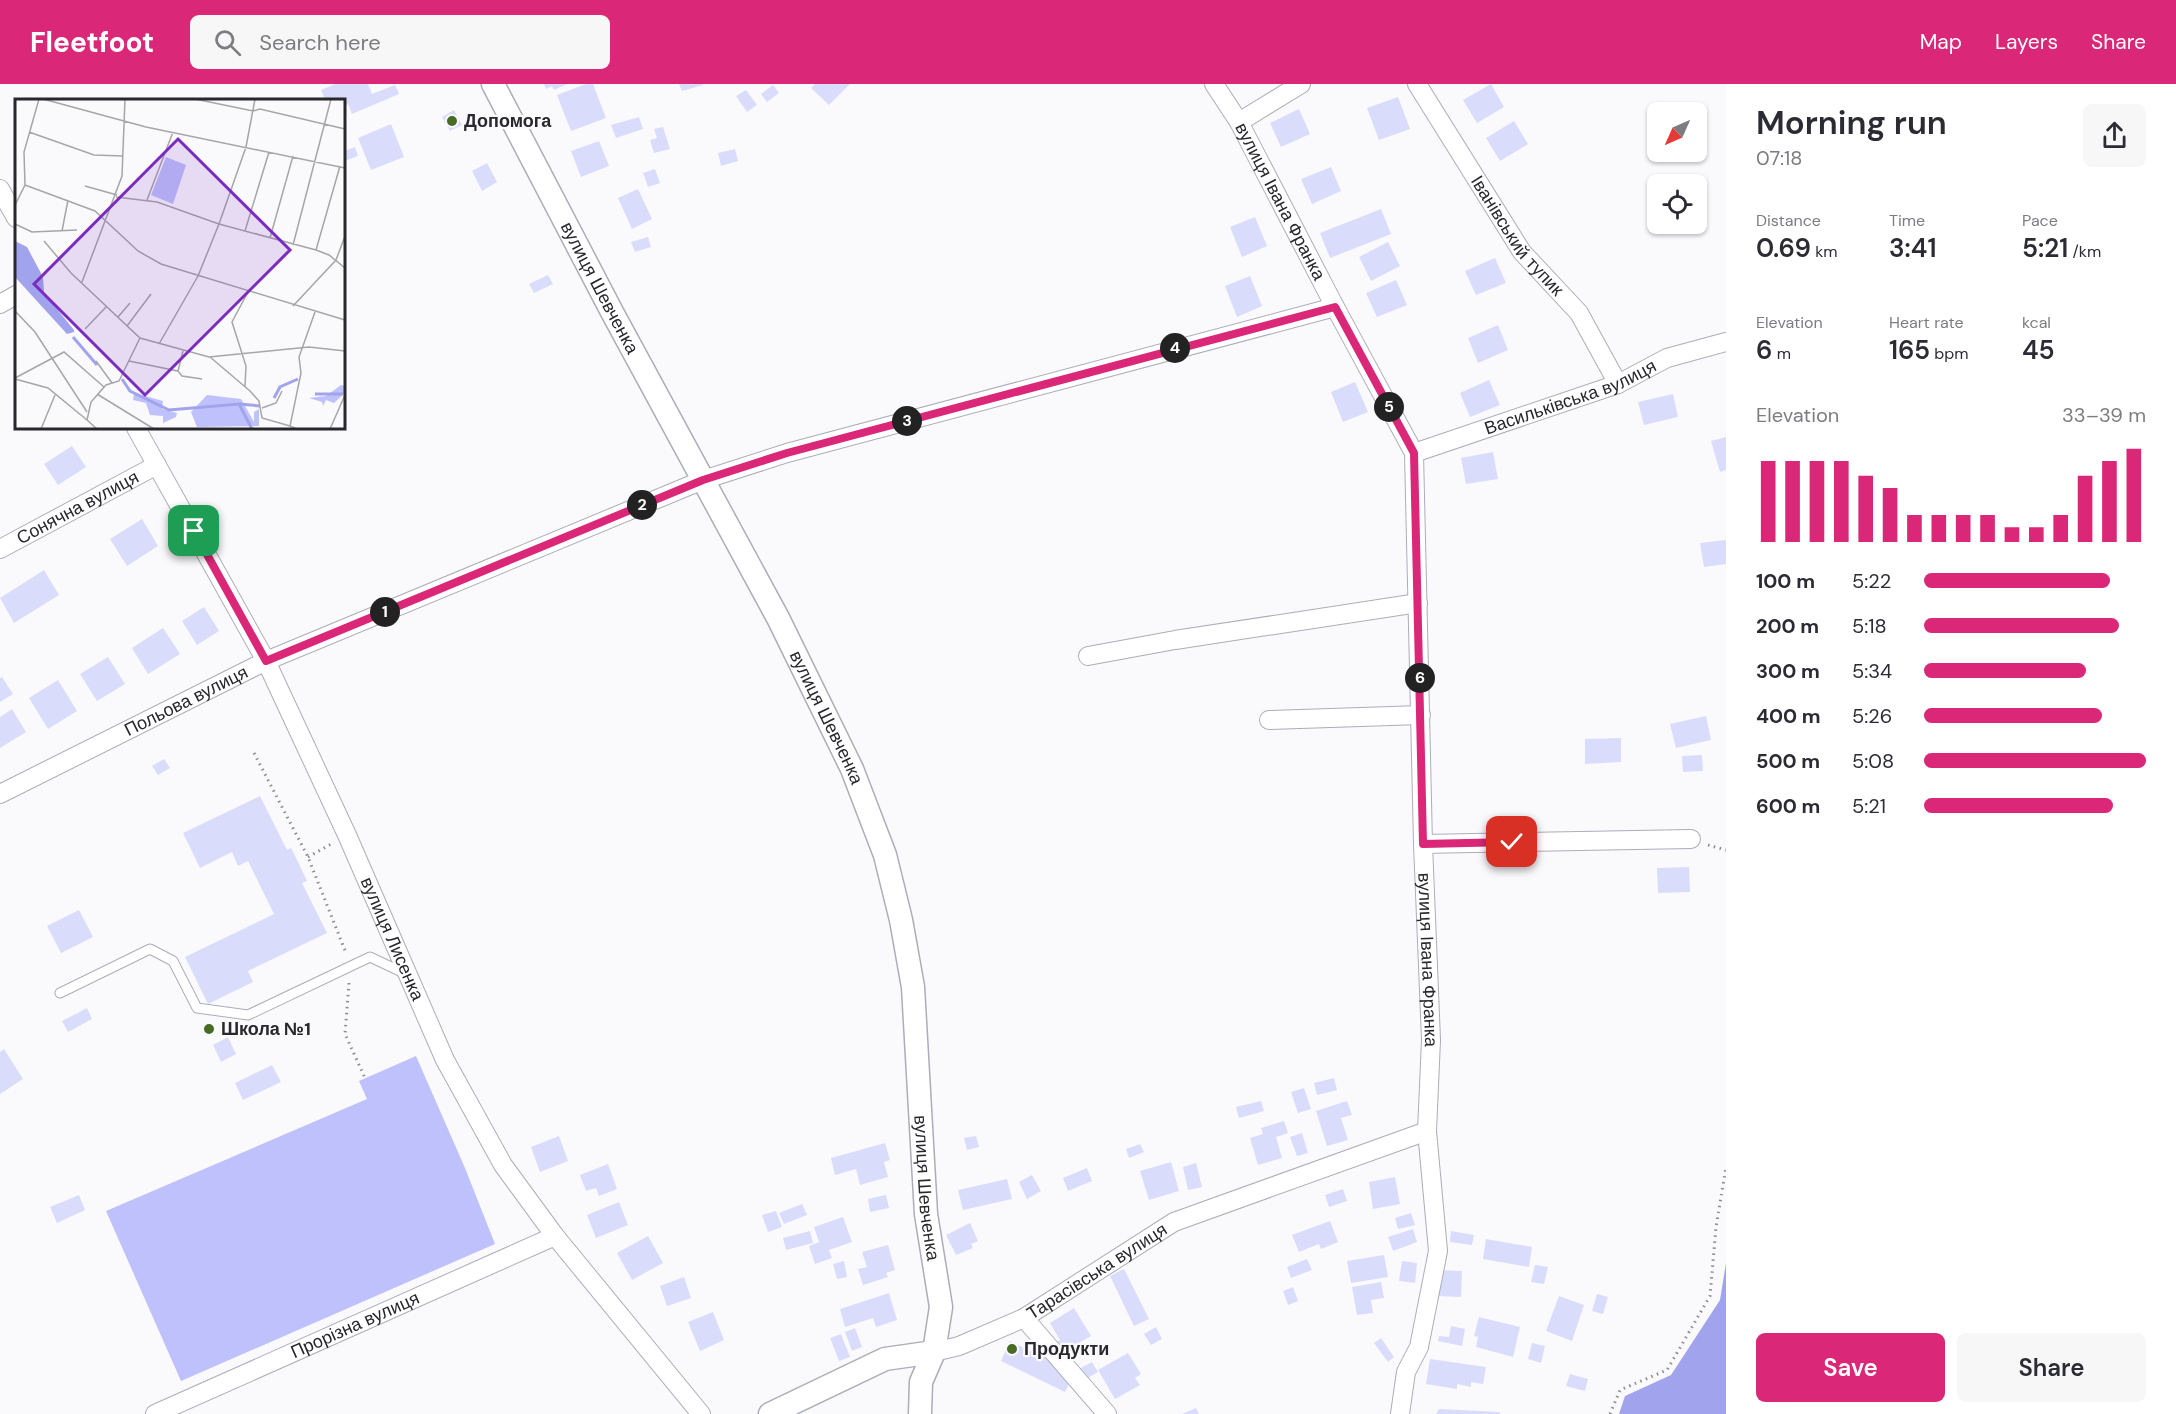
<!DOCTYPE html>
<html lang="en">
<head>
<meta charset="utf-8">
<style>
  :root { --surface:#fff; --page:#f7f7f7; --text:#2b2b33; --muted:#7c7c81; --accent:#db2777 }
  body { margin:0; font-family:"DM Sans",sans-serif; background:var(--page); color:var(--text); height:100vh; display:flex; flex-direction:column; font-size:22px; white-space:nowrap }
  * { box-sizing:border-box; margin:0 }
  p { font-size:20px; color:var(--muted) }
  .icon { flex:none; width:33px; height:33px; fill:none; stroke:currentColor; stroke-width:2; stroke-linecap:round; stroke-linejoin:round }
  .map { position:relative; flex:1; overflow:hidden }
  .drawer { display:flex; flex-direction:column; background:var(--surface); width:450px }
  .drawer>* { flex:none }
  .needle { width:39px; rotate:225deg }
  .tools { position:absolute; left:1647px; top:18px; display:grid; gap:12px }
  .tools a { display:grid; place-items:center; width:60px; height:60px; border-radius:9px; background:var(--surface); box-shadow:0 2px 4px #0004; font-size:30px }
  .pin { position:absolute; display:grid; place-items:center; width:51px; height:51px; color:#fff; margin:-26px; border-radius:12px; box-shadow:0 3px 9px #0006 }
  .km { position:absolute; width:30px; height:30px; margin:-15px; border-radius:50%; background:#222; color:#fff; font-size:16px; line-height:30px; text-align:center }
  .round { display:grid; place-items:center; flex:none; width:63px; height:63px; border-radius:9px; background:var(--page) }
  .headline { display:flex; align-items:center; justify-content:space-between; height:102px; padding:0 30px }
  h1 { font-size:33px; font-weight:600; line-height:45px }
  .figures { display:grid; grid-template-columns:repeat(3,1fr); gap:9px; height:102px; padding:6px 30px }
  .figures div { display:grid; align-content:center }
  .figures b { font-size:26px; font-weight:600 }
  .figures small { font-size:16px; font-weight:400 }
  .figures p { font-size:16px }
  .chart { height:168px; padding:12px 30px }
  .chart p { display:flex; justify-content:space-between }
  .chart svg { width:100%; height:108px; margin-top:6px; stroke:var(--accent); stroke-width:6 }
  .action { display:flex; gap:12px; margin-top:auto; padding:12px 30px }
  .action a { flex:1; height:69px; border-radius:9px; background:var(--accent); color:#fff; font-size:24px; font-weight:600; line-height:69px; text-align:center }
  .action a+a { background:var(--page); color:var(--text) }
  ul { padding:0 30px; list-style:none; font-size:20px }
  li { display:grid; grid-template-columns:96px 72px 1fr; align-items:center; height:45px }
  li i { height:15px; border-radius:8px; background:var(--accent) }
  header { display:flex; align-items:center; gap:36px; box-sizing:border-box; height:84px; padding:0 30px; background:var(--accent); color:#fff }
  header strong { font-size:28px }
  nav { display:flex; gap:33px; margin-inline-start:auto; font-size:21px }
  .search { width:420px; height:54px; background:var(--page); display:flex; align-items:center; gap:15px; box-sizing:border-box; padding:0 21px; border-radius:9px; color:var(--muted); font-size:22px }
  main { display:flex; flex:1; min-height:0 }
  .map>svg:first-child { display:block }
  .green { fill:#bec1fb }
  .water { fill:#a1a4ed }
  .building { fill:#dadcfb }
  .lines { fill:none; stroke-linecap:round; stroke-linejoin:round }
  .service-casing { stroke:#abadb9; stroke-width:11 }
  .minor-casing { stroke:#abadb9; stroke-width:20 }
  .tertiary-casing { stroke:#abadb9; stroke-width:25 }
  .path { stroke:#8c8c90; stroke-width:3; stroke-dasharray:1.5 4.5; stroke-linecap:butt }
  .service { stroke:#fff; stroke-width:9 }
  .minor { stroke:#fff; stroke-width:18 }
  .tertiary { stroke:#fff; stroke-width:22 }
  .route-casing { stroke:#fff; stroke-width:12 }
  .route { stroke:#db2777; stroke-width:8 }
  .poi-dot { fill:#476b24; stroke:#fafafd; stroke-width:2 }
  .labels { text-anchor:middle; dominant-baseline:central; stroke-width:4.5; stroke-linejoin:round; paint-order:stroke }
  .poi-label { font-size:18px; font-weight:bold; fill:#27272c; stroke:#fafafd; text-anchor:start }
  .street-label { font-size:18px; fill:#27272c; stroke:#fafafd }
  .inset-river { fill:none; stroke:#a1a4ed; stroke-width:3 }
  .inset-road { fill:none; stroke:#a6a6a9; stroke-width:1.5 }
  .view { fill:#7b2cbf; fill-opacity:0.15; stroke:#7b2cbf; stroke-width:3 }
  .inset-edge { fill:none; stroke:#27272c; stroke-width:3 }
</style>
</head>
<body>
<header>
<strong>Fleetfoot</strong>
<div class="search"><svg class="icon" aria-label="search" viewBox="0 0 24 24"><circle cx="10" cy="10" r="6"/><path d="M15 15l6 6"/></svg>Search here</div>
<nav><a>Map</a><a>Layers</a><a>Share</a></nav>
</header>
<main>
<div class="map">
<svg width="1726" height="1330" viewBox="0 0 1726 1330">
  <rect width="100%" height="100%" fill="#fafafd"/>
  <polygon class="green" points="416,972 465,1084 495,1160 181,1297 106,1127 367,1015 359,997"/>
  <polygon class="water" points="1726,1179 1726,1330 1619,1330 1625,1312 1671,1291 1720,1216"/>
  <g class="building">
    <polygon points="335,0 368,0 372,10 395,1 399,10 352,30 348,20 344,22 344,16 325,16 321,6"/>
    <polygon points="544,0 567,0 554,6 552,2 546,5"/>
    <polygon points="586,0 593,0 606,34 571,47 557,11"/>
    <polygon points="679,0 703,0 703,1 682,7"/>
    <polygon points="815,0 850,0 829,21 811,4"/>
    <polygon points="1491,0 1504,23 1477,39 1463,16"/>
    <polygon points="773,1 779,9 767,18 761,10"/>
    <polygon points="746,6 757,21 747,28 736,12"/>
    <polygon points="1398,13 1410,45 1379,56 1367,24"/>
    <polygon points="1299,25 1310,50 1281,63 1270,39"/>
    <polygon points="454,26 462,41 450,47 442,33"/>
    <polygon points="639,33 643,45 616,54 611,41"/>
    <polygon points="1514,37 1528,60 1500,77 1486,54"/>
    <polygon points="391,40 404,73 371,86 358,54"/>
    <polygon points="663,43 670,65 654,69 650,56 657,54 654,45"/>
    <polygon points="599,57 609,82 581,93 571,67"/>
    <polygon points="355,63 358,72 344,77 344,67"/>
    <polygon points="735,65 738,77 721,82 718,69"/>
    <polygon points="487,79 497,98 482,107 472,87"/>
    <polygon points="1331,83 1341,107 1312,120 1301,95"/>
    <polygon points="655,85 660,99 648,103 643,89"/>
    <polygon points="638,105 652,135 632,145 618,114"/>
    <polygon points="1381,125 1391,150 1330,174 1320,149"/>
    <polygon points="1255,133 1267,162 1242,173 1230,143"/>
    <polygon points="648,153 651,163 635,168 631,158"/>
    <polygon points="1388,158 1400,182 1371,197 1359,173"/>
    <polygon points="1495,174 1506,199 1476,211 1465,187"/>
    <polygon points="548,191 553,200 534,209 529,200"/>
    <polygon points="1250,192 1262,222 1237,233 1225,202"/>
    <polygon points="1396,196 1407,221 1377,233 1366,209"/>
    <polygon points="1498,241 1508,266 1478,279 1468,254"/>
    <polygon points="1489,296 1500,321 1470,333 1460,309"/>
    <polygon points="1355,298 1368,328 1343,338 1331,308"/>
    <polygon points="1673,310 1678,333 1644,341 1638,318"/>
    <polygon points="1726,353 1726,386 1720,388 1711,357"/>
    <polygon points="72,362 86,383 58,401 44,380"/>
    <polygon points="1493,368 1498,395 1466,400 1461,374"/>
    <polygon points="142,435 158,462 127,482 110,455"/>
    <polygon points="1726,456 1726,480 1704,483 1700,459"/>
    <polygon points="44,486 59,511 14,539 0,514"/>
    <polygon points="204,523 219,547 197,561 182,537"/>
    <polygon points="163,544 180,570 148,590 132,564"/>
    <polygon points="108,573 125,600 97,617 80,590"/>
    <polygon points="2,593 13,610 0,618 0,594"/>
    <polygon points="58,596 77,627 48,645 29,614"/>
    <polygon points="12,625 26,648 0,664 0,633"/>
    <polygon points="1706,632 1711,656 1676,664 1670,640"/>
    <polygon points="1621,654 1621,678 1585,680 1585,655"/>
    <polygon points="1702,671 1703,687 1683,688 1682,672"/>
    <polygon points="164,675 170,684 158,691 152,682"/>
    <polygon points="260,712 287,766 291,764 299,780 307,797 302,799 327,849 248,887 253,898 208,920 185,873 274,830 248,777 238,782 232,768 200,784 183,749"/>
    <polygon points="1689,783 1690,808 1658,809 1657,784"/>
    <polygon points="79,826 93,853 61,869 47,842"/>
    <polygon points="87,924 92,935 68,948 62,937"/>
    <polygon points="228,953 236,970 221,978 213,961"/>
    <polygon points="4,965 23,995 0,1010 0,968"/>
    <polygon points="272,981 281,998 243,1016 235,999"/>
    <polygon points="1334,994 1337,1006 1317,1011 1314,999"/>
    <polygon points="1304,1004 1311,1025 1298,1029 1291,1008"/>
    <polygon points="1261,1017 1264,1027 1239,1034 1236,1023"/>
    <polygon points="1347,1017 1352,1031 1341,1034 1348,1056 1327,1062 1316,1027"/>
    <polygon points="1284,1037 1288,1049 1276,1053 1282,1074 1258,1081 1250,1054 1263,1050 1261,1044"/>
    <polygon points="1302,1049 1308,1069 1297,1072 1290,1053"/>
    <polygon points="559,1052 568,1077 540,1088 531,1063"/>
    <polygon points="976,1052 979,1063 967,1066 964,1054"/>
    <polygon points="885,1059 890,1076 884,1078 888,1093 860,1101 856,1085 835,1091 831,1074"/>
    <polygon points="1140,1060 1144,1068 1129,1074 1126,1065"/>
    <polygon points="1171,1078 1179,1107 1149,1116 1140,1087"/>
    <polygon points="1196,1079 1202,1103 1188,1106 1183,1083"/>
    <polygon points="608,1080 617,1105 599,1112 596,1104 586,1107 580,1091"/>
    <polygon points="1087,1084 1092,1097 1068,1107 1063,1094"/>
    <polygon points="1032,1091 1041,1107 1027,1115 1019,1098"/>
    <polygon points="1395,1093 1400,1120 1373,1125 1369,1098"/>
    <polygon points="1007,1095 1012,1115 963,1126 958,1106"/>
    <polygon points="1343,1105 1347,1117 1329,1123 1325,1111"/>
    <polygon points="79,1111 85,1126 57,1139 50,1123"/>
    <polygon points="886,1111 889,1124 870,1128 868,1115"/>
    <polygon points="619,1118 628,1141 596,1154 587,1131"/>
    <polygon points="802,1120 807,1131 784,1140 779,1129"/>
    <polygon points="776,1127 782,1143 768,1148 762,1131"/>
    <polygon points="1411,1129 1415,1141 1398,1145 1395,1134"/>
    <polygon points="843,1133 852,1158 829,1166 832,1174 815,1180 809,1162 819,1158 814,1143"/>
    <polygon points="1330,1137 1338,1158 1321,1165 1319,1160 1299,1168 1292,1151"/>
    <polygon points="970,1139 978,1157 971,1160 973,1164 956,1171 946,1151"/>
    <polygon points="1413,1145 1417,1158 1393,1167 1388,1153"/>
    <polygon points="810,1147 813,1159 786,1166 783,1154"/>
    <polygon points="1451,1147 1474,1151 1472,1161 1450,1158"/>
    <polygon points="648,1152 663,1179 632,1196 617,1169"/>
    <polygon points="1486,1155 1532,1163 1529,1183 1483,1175"/>
    <polygon points="888,1161 895,1186 886,1189 888,1193 863,1201 858,1185 867,1183 862,1168"/>
    <polygon points="1384,1171 1388,1193 1351,1199 1347,1177"/>
    <polygon points="1307,1175 1312,1186 1291,1194 1287,1183"/>
    <polygon points="844,1177 847,1193 837,1195 833,1180"/>
    <polygon points="1402,1177 1417,1179 1415,1199 1399,1197"/>
    <polygon points="1535,1181 1548,1183 1544,1200 1531,1198"/>
    <polygon points="1124,1185 1149,1235 1134,1242 1110,1192"/>
    <polygon points="1438,1186 1462,1187 1461,1213 1437,1212"/>
    <polygon points="684,1193 691,1214 667,1222 660,1202"/>
    <polygon points="1381,1198 1384,1214 1371,1216 1373,1229 1357,1231 1352,1203"/>
    <polygon points="1293,1203 1298,1217 1288,1221 1283,1207"/>
    <polygon points="889,1209 897,1236 876,1243 873,1234 845,1243 840,1225"/>
    <polygon points="1597,1210 1608,1213 1603,1230 1592,1227"/>
    <polygon points="1559,1212 1584,1221 1572,1257 1546,1247"/>
    <polygon points="1074,1224 1091,1252 1063,1268 1057,1258 1060,1256 1050,1239"/>
    <polygon points="713,1228 724,1256 700,1267 688,1238"/>
    <polygon points="1479,1233 1520,1243 1513,1273 1476,1263 1478,1253 1474,1252"/>
    <polygon points="1451,1242 1465,1245 1462,1262 1438,1257 1439,1252 1449,1253"/>
    <polygon points="1156,1243 1162,1255 1151,1261 1144,1250"/>
    <polygon points="855,1244 862,1263 852,1267 845,1248"/>
    <polygon points="841,1250 850,1273 839,1277 830,1254"/>
    <polygon points="1381,1254 1394,1273 1388,1278 1374,1259"/>
    <polygon points="1010,1257 1041,1272 1043,1267 1069,1299 1065,1308 1001,1277"/>
    <polygon points="1532,1259 1545,1262 1541,1279 1528,1275"/>
    <polygon points="1128,1269 1141,1290 1135,1294 1140,1301 1115,1315 1098,1286"/>
    <polygon points="1430,1275 1486,1283 1483,1300 1471,1298 1471,1303 1457,1300 1457,1305 1426,1300"/>
    <polygon points="1092,1278 1098,1288 1081,1298 1075,1287"/>
    <polygon points="1570,1290 1588,1295 1585,1307 1566,1302"/>
    <polygon points="1196,1324 1199,1330 1182,1330"/>
    <polygon points="1439,1325 1500,1328 1500,1330 1436,1330"/>
  </g>
  <g class="lines">
    <g class="service-casing">
      <polyline id="service" points="60,909 150,865 173,877 197,924 248,931 370,873 406,890"/>
    </g>
    <g class="minor-casing">
      <g id="minor">
        <path id="s1" d="M 1214,0 L 1239,38 L 1335,223 L 1414,369 L 1423,760 L 1431,956 L 1427,1047 L 1438,1167 L 1419,1263 L 1406,1288 L 1400,1330"/>
        <path id="s2" d="M 1417,0 L 1522,168 L 1579,229 L 1618,300"/>
        <polyline points="1239,38 1301,0"/>
        <polyline points="0,105 16,134"/>
        <polyline points="0,220 16,211"/>
        <path id="s3" d="M 136,344 L 266,577 L 347,751 L 445,976 L 503,1081 L 555,1152 L 701,1330"/>
        <path id="s4" d="M 1414,369 L 1618,300 L 1667,274 L 1726,258"/>
        <path id="s5" d="M 0,465 L 157,381"/>
        <polyline points="1088,572 1175,556 1418,519"/>
        <polyline points="1269,636 1421,631"/>
        <path id="s6" d="M 0,710 L 266,577 L 703,396 L 787,369 L 1335,223"/>
        <polyline points="1423,760 1691,755"/>
        <polyline points="1024,1234 1107,1330"/>
        <path id="s7" d="M 934,1268 L 959,1262 L 1024,1234 L 1174,1138 L 1427,1047"/>
        <path id="s8" d="M 155,1330 L 555,1152"/>
      </g>
    </g>
    <g class="tertiary-casing">
      <g id="tertiary">
        <path id="s9" d="M 493,0 L 612,228 L 778,534 L 852,685 L 885,771 L 901,836 L 913,903 L 926,1130 L 941,1223 L 934,1268 L 921,1298 L 920,1330"/>
        <polyline points="770,1330 885,1275 934,1268"/>
      </g>
    </g>
    <g class="path">
      <polyline points="254,669 308,773 346,869"/>
      <polyline points="1708,761 1726,766"/>
      <polyline points="308,773 333,759"/>
      <polyline points="349,899 345,950 365,994"/>
      <polyline points="1610,1330 1620,1306 1667,1286 1710,1212 1716,1143 1726,1083"/>
    </g>
    <use href="#service" class="service"/>
    <use href="#minor" class="minor"/>
    <use href="#tertiary" class="tertiary"/>
  </g>
  <g class="lines">
    <g class="route-casing">
      <polyline id="route" points="194,447 266,577 703,396 787,369 1335,223 1414,369 1423,760 1512,758"/>
    </g>
    <use href="#route" class="route"/>
  </g>
  <g class="poi-dot">
    <circle cx="452" cy="37" r="6"/>
    <circle cx="209" cy="945" r="6"/>
    <circle cx="1012" cy="1265" r="6"/>
  </g>
  <g class="labels">
    <g class="poi-label">
      <text x="464" y="37">Допомога</text>
      <text x="221" y="945">Школа №1</text>
      <text x="1024" y="1265">Продукти</text>
    </g>
    <g class="street-label">
      <text stroke="none"><textPath href="#s1" startOffset="135">вулиця Івана Франка</textPath></text>
      <text stroke="none"><textPath href="#s2" startOffset="182">Іванівський тупик</textPath></text>
      <text stroke="none"><textPath href="#s9" startOffset="230">вулиця Шевченка</textPath></text>
      <text stroke="none"><textPath href="#s4" startOffset="166">Васильківська вулиця</textPath></text>
      <text stroke="none"><textPath href="#s5" startOffset="88">Сонячна вулиця</textPath></text>
      <text stroke="none"><textPath href="#s6" startOffset="208">Польова вулиця</textPath></text>
      <text stroke="none"><textPath href="#s9" startOffset="716">вулиця Шевченка</textPath></text>
      <text stroke="none"><textPath href="#s3" startOffset="572">вулиця Лисенка</textPath></text>
      <text stroke="none"><textPath href="#s1" startOffset="927">вулиця Івана Франка</textPath></text>
      <text stroke="none"><textPath href="#s9" startOffset="1202">вулиця Шевченка</textPath></text>
      <text stroke="none"><textPath href="#s7" startOffset="183">Тарасівська вулиця</textPath></text>
      <text stroke="none"><textPath href="#s8" startOffset="219">Прорізна вулиця</textPath></text>
    </g>
  </g>
  <g transform="translate(15 15)">
    <rect width="330" height="330" fill="#fafafd"/>
    <path d="M 151,58 L 171,66 L 158,105 L 136,96 ZM 326,286 L 330,287 L 330,294 L 319,304 L 311,301 L 308,307 L 307,303 L 294,299 L 311,297 ZM 119,294 L 148,302 L 147,310 L 162,314 L 161,318 L 148,324 L 148,317 L 135,316 L 131,304 L 118,301 ZM 192,296 L 226,300 L 239,323 L 239,313 L 244,310 L 244,327 L 182,328 L 176,313 Z" fill="#bec1fb"/>
    <path d="M 0,142 L 12,148 L 28,178 L 29,194 L 59,231 L 59,233 L 52,235 L 0,178 Z" fill="#a1a4ed"/>
    <path class="inset-river" d="M 58,238 L 82,266M 107,280 L 115,292 L 154,311 L 224,305 L 237,330M 300,295 L 328,295M 259,299 L 265,288 L 283,280M 225,305 L 245,307"/>
    <path class="inset-road" d="M 28,0 L 131,28 L 330,69M 180,0 L 238,12 L 245,10 L 330,30M 14,33 L 79,56 L 108,57M 10,86 L 80,112 L 123,152 L 146,165 L 330,221M 70,87 L 102,96M 101,98 L 142,103 L 204,125 L 301,151 L 314,156 L 330,169M 132,101 L 158,33M 0,106 L 10,86 L 9,53 L 24,0M 0,125 L 17,133 L 62,131M 47,132 L 53,101M 230,132 L 254,53M 255,139 L 278,57M 29,142 L 56,174 L 125,239 L 194,258 L 294,248 L 330,252M 278,146 L 316,0M 301,151 L 325,67M 67,183 L 107,77 L 110,0M 278,207 L 321,161 L 330,137M 0,212 L 20,233 L 72,313M 103,218 L 115,204M 112,227 L 136,195M 70,230 L 92,207M 144,245 L 183,177 L 204,125 L 231,48 L 240,0M 195,258 L 235,292 L 244,302 L 247,319 L 275,327M 81,262 L 97,284M 114,262 L 163,272 L 168,252M 163,272 L 167,277 L 187,280M 0,279 L 49,253 L 89,288M 0,280 L 33,289 L 72,321M 230,287 L 231,267 L 217,223 L 233,193M 82,295 L 139,330M 247,309 L 261,304 L 267,292M 26,330 L 40,296M 82,330 L 72,321 L 76,303 L 91,286 L 104,282 L 125,239M 282,330 L 275,327 L 286,274 L 284,258 L 300,213M 315,330 L 330,296"/>
    <path class="view" d="M 163,40 L 275,151 L 130,296 L 19,185 Z"/>
    <rect width="330" height="330" class="inset-edge"/>
  </g>
</svg>
<div class="tools">
<a><svg class="needle" viewBox="-14 -14 28 28"><path d="M0-13l5 13h-10z" fill="#e53935"/><path d="M0 13l5-13h-10z" fill="#7c7c81"/></svg></a>
<a><svg class="icon" aria-label="locate" viewBox="0 0 24 24"><circle cx="12" cy="12" r="6"/><path d="M12 2v4M12 18v4M2 12h4M18 12h4"/></svg></a>
</div>
<div class="pin" style="left:194px;top:447px;background:#1e9e55"><svg class="icon" aria-label="arrive" viewBox="0 0 24 24"><path d="M6 21V4h12l-3 4 3 4H6"/></svg></div>
<div class="pin" style="left:1512px;top:758px;background:#d93025"><svg class="icon" aria-label="check" viewBox="0 0 24 24"><path d="M5 12l5 5 9-10"/></svg></div>
<b class="km" style="left:385px;top:528px">1</b>
<b class="km" style="left:642px;top:421px">2</b>
<b class="km" style="left:907px;top:337px">3</b>
<b class="km" style="left:1175px;top:264px">4</b>
<b class="km" style="left:1389px;top:323px">5</b>
<b class="km" style="left:1420px;top:594px">6</b>
</div>
<section class="drawer">
<div class="headline"><div><h1>Morning run</h1><p>07:18</p></div><a class="round"><svg class="icon" aria-label="share" viewBox="0 0 24 24"><path d="M12 15V3M7 8l5-5 5 5M5 13v7h14v-7"/></svg></a></div>
<div class="figures">
<div><p>Distance</p><b>0.69<small> km</small></b></div>
<div><p>Time</p><b>3:41</b></div>
<div><p>Pace</p><b>5:21<small> /km</small></b></div>
</div>
<div class="figures">
<div><p>Elevation</p><b>6<small> m</small></b></div>
<div><p>Heart rate</p><b>165<small> bpm</small></b></div>
<div><p>kcal</p><b>45</b></div>
</div>
<div class="chart"><p><span>Elevation</span>33–39 m</p>
<svg viewBox="0 0 160 44" preserveAspectRatio="none"><path d="M5 44V11M15 44V11M25 44V11M35 44V11M45 44V17M55 44V22M65 44V33M75 44V33M85 44V33M95 44V33M105 44V38M115 44V38M125 44V33M135 44V17M145 44V11M155 44V6"/></svg>
</div>
<ul>
<li><b>100 m</b>5:22<i style="width:84%"></i></li>
<li><b>200 m</b>5:18<i style="width:88%"></i></li>
<li><b>300 m</b>5:34<i style="width:73%"></i></li>
<li><b>400 m</b>5:26<i style="width:80%"></i></li>
<li><b>500 m</b>5:08<i style="width:100%"></i></li>
<li><b>600 m</b>5:21<i style="width:85%"></i></li>
</ul>
<div class="action"><a>Save</a><a>Share</a></div>
</section>
</main>
</body>
</html>
